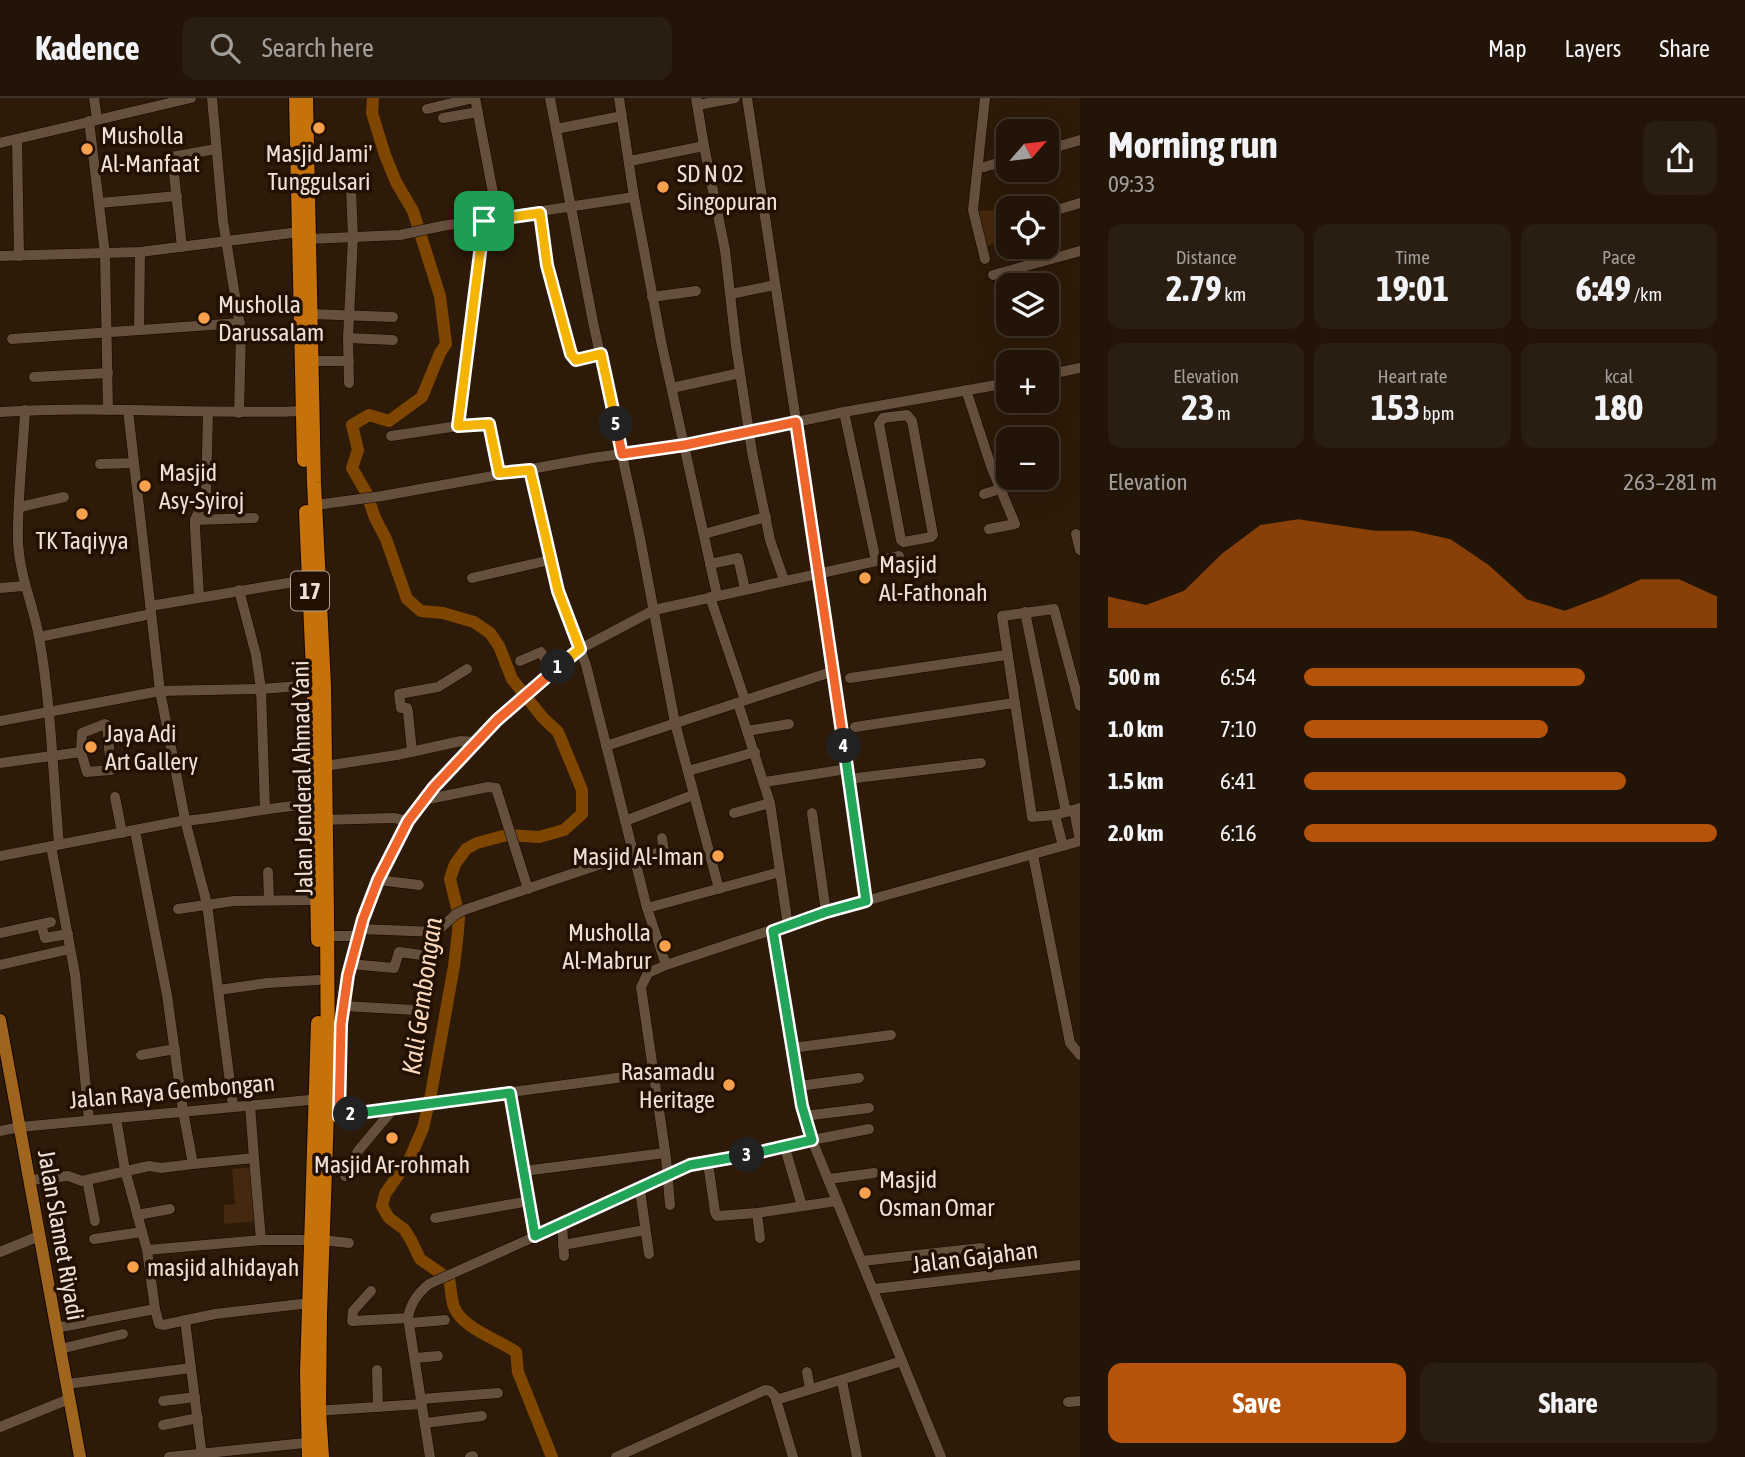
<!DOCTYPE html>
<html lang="en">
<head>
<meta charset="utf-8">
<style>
  :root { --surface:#221407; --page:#2a1d11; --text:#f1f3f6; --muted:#a29e9b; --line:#3f3328; --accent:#b45309 }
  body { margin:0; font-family:"Asap Condensed",sans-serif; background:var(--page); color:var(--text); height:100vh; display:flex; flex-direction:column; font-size:26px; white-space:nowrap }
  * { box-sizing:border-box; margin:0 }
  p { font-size:23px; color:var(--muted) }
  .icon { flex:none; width:38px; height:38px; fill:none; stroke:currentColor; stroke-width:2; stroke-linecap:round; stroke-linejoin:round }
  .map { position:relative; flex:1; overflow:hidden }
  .sheet { display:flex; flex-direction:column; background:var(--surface); width:665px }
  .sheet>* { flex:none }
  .needle { width:46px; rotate:62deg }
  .tools { position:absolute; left:996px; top:21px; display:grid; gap:14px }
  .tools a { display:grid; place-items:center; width:63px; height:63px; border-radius:14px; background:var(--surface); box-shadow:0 7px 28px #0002,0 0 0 2px var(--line); font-size:35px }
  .pin { position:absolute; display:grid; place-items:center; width:60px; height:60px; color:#fff; margin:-30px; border-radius:14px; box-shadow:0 4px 10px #0006 }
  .km { position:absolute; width:35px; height:35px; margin:-18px; border-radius:50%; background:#222; color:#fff; font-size:19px; line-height:35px; text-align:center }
  .round { display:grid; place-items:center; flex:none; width:74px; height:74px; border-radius:14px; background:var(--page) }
  .overview { display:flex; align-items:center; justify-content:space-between; height:119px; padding:0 28px }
  h1 { font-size:38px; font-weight:700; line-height:52px }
  .stats { display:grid; grid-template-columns:repeat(3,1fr); gap:10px; height:119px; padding:7px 28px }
  .stats div { display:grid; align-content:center; border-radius:14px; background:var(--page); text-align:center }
  .stats b { font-size:35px; font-weight:700 }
  .stats small { font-size:19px; font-weight:400 }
  .stats p { font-size:19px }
  .chart { height:196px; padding:14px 28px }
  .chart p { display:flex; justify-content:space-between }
  .chart svg { width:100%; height:126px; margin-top:7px; fill:var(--accent); opacity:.7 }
  .button { display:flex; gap:14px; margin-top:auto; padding:14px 28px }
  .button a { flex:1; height:80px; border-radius:14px; background:var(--accent); color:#fff; font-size:28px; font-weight:700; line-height:80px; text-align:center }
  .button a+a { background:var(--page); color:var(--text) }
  ul { padding:0 28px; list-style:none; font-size:23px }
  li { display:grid; grid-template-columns:112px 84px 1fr; align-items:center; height:52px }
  li i { height:18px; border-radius:9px; background:var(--accent) }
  header { display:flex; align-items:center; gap:42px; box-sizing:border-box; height:98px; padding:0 35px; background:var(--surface); border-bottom:2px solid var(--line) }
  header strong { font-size:33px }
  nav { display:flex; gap:38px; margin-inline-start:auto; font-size:24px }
  .search { width:490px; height:63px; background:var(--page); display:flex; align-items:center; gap:18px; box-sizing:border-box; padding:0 24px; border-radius:14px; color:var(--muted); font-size:26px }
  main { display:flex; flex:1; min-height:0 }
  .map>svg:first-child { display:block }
  .green { fill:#45290e }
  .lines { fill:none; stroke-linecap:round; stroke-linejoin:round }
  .river { stroke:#7f4601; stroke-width:12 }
  .minor-casing { stroke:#140500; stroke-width:11 }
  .major-casing { stroke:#140500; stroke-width:14 }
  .highway-casing { stroke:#140500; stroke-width:16 }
  .minor { stroke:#654f3d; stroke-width:10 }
  .major { stroke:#9f641e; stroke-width:12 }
  .highway { stroke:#c6720a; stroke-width:14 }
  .split-1-casing { stroke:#fff; stroke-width:14 }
  .split-2-casing { stroke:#fff; stroke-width:14 }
  .split-3-casing { stroke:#fff; stroke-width:14 }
  .split-4-casing { stroke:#fff; stroke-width:14 }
  .split-5-casing { stroke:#fff; stroke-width:14 }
  .split-6-casing { stroke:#fff; stroke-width:14 }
  .split-1 { stroke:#f5b400; stroke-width:9 }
  .split-2 { stroke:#f0652b; stroke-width:9 }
  .split-3 { stroke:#22a559; stroke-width:9 }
  .split-4 { stroke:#22a559; stroke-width:9 }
  .split-5 { stroke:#f0652b; stroke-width:9 }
  .split-6 { stroke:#f5b400; stroke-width:9 }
  .poi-dot { fill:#f9a04c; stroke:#221102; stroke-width:2.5 }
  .labels { text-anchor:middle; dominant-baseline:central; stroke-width:7; stroke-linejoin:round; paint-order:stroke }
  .shield { fill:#221102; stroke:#b1a296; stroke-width:2 }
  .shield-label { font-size:23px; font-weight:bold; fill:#eee0d6 }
  .poi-label { font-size:24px; fill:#eee0d6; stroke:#221102; text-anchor:start }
  .street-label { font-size:24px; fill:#eee0d6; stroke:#221102 }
  .water-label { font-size:26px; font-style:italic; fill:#fcd9bd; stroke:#221102 }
</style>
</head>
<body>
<header>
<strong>Kadence</strong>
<div class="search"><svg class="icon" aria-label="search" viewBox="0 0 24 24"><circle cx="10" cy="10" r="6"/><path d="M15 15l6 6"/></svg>Search here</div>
<nav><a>Map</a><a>Layers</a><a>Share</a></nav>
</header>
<main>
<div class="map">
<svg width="1080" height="1359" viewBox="0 0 1080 1359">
  <rect width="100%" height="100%" fill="#2d1a09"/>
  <g class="green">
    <polygon points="1007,112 1008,139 986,149 975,113"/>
    <polygon points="254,1069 258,1123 224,1126 224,1107 235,1106 232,1071"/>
  </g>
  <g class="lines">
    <path class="river" d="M 373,0 L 372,15 L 385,57 L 396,84 L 413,113 L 440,198 L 446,246 L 440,255 L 422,299 L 389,323 L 369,317 L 352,327 L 358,352 L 352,370 L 367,396 L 375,420 L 386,441 L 407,501 L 421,513 L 443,515 L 474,524 L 490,535 L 499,548 L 512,581 L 543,620 L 558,634 L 582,692 L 582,716 L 564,732 L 539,739 L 507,737 L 477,745 L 466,751 L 455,766 L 450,781 L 459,818 L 458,834 L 454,868 L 431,996 L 423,1030 L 410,1060 L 385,1096 L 382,1108 L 389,1120 L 404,1131 L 411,1142 L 420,1161 L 449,1181 C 451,1189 451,1201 454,1209 C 462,1230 497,1241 516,1254 L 518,1274 L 552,1359"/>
    <g class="minor-casing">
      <g id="minor">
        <polyline points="94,0 97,21"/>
        <polyline points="212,0 223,123 241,235 239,315"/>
        <polyline points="475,0 498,121"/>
        <polyline points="550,0 593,224 639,435 675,625 719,791"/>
        <polyline points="619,0 634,99 661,243 717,497"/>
        <polyline points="747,0 834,573 866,803"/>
        <polyline points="698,7 735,0"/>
        <polyline points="427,11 474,0"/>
        <polyline points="443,20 478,14"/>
        <polyline points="89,23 105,156 108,312"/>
        <polyline points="556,31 622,18"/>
        <polyline points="17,41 19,158"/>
        <polyline points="0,45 191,0"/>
        <polyline points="704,48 725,152 736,248 752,354 770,442 784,482"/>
        <polyline points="1046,52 1080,42"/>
        <polyline points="171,59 216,51"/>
        <polyline points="630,63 704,48 696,0"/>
        <polyline points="984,69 1008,62"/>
        <polyline points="174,76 182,149"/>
        <polyline points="351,91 353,139 348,240 393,242"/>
        <polyline points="100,105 177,98"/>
        <polyline points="540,115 547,167 571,256 576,262 601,256"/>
        <polyline points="1046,115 1080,105"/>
        <polyline points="483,123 458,328 489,326 499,375"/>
        <polyline points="309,141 400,137 442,128 634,99"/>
        <polyline points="0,158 140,154 299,134"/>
        <polyline points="985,161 973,112 985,0"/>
        <polyline points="993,177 1080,153"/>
        <polyline points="731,196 775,187"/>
        <polyline points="652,199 696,193"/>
        <polyline points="237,211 267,208 300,208"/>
        <polyline points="311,216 393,219"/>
        <polyline points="139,232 140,154"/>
        <polyline points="348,240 349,285"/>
        <polyline points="12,241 240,225"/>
        <polyline points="311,263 349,263"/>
        <polyline points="1046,277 1080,270"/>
        <polyline points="34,279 108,275"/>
        <polyline points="672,290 740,275"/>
        <polyline points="966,292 991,368 1015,426 989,431"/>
        <path d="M 25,312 C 23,356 17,401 18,445 C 20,479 33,506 39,539 C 51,605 53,678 59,746"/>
        <polyline points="128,312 160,593 186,726 207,806 233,1008"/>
        <path d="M 0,314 C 102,307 205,317 307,313"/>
        <polyline points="844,314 876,463"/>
        <polygon points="907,317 912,323 933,437 931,439 904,444 901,442 879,326 883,320"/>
        <polyline points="391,338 458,328"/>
        <polyline points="100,366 134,365"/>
        <polyline points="530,371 558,493 586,567 647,810 666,867"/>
        <polyline points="984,396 1000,391"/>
        <polyline points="316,407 382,398 592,360 685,347 844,314 1008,285"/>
        <polyline points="20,409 64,399"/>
        <polyline points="195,422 254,420"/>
        <polyline points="704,436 766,419"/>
        <polyline points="1076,436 1080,452"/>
        <polyline points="710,466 738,460 745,491"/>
        <polyline points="472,480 550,462"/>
        <polyline points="0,490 24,488"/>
        <polyline points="239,492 256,557 261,591 265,711"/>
        <polyline points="199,498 195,430 195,422 206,397 208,314"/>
        <polyline points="710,499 745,602"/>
        <polyline points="150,508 312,481"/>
        <polyline points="1025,514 1066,714"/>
        <polyline points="39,539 151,516"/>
        <polyline points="520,563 541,554 552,573"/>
        <polyline points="850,580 1006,557"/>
        <polyline points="738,605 770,705 788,828"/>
        <polyline points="1080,608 1054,511 1002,518 1032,719 1055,717 1080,710"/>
        <polyline points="0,623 160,593 261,591 314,587"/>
        <polyline points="855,629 1014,605"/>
        <polyline points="747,633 789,626"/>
        <polyline points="606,648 834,573"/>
        <polyline points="412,654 408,614 407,610 401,610 399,596 438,589 467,571"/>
        <polyline points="0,665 81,654 82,635 105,626 107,627 111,672 87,674 81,654"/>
        <polyline points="325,668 397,657 461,643 476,644"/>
        <polyline points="688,673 755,654"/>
        <polyline points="848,681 981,665"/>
        <polyline points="765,684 847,671"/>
        <polyline points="115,699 122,735"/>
        <polyline points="424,702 488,689 496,690 528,791"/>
        <polyline points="1074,712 1080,743"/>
        <polyline points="734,715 770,705"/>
        <polyline points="812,715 826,814"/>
        <polyline points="1055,717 1063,748"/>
        <polyline points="321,722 394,720 408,723"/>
        <polyline points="625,723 693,697"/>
        <polyline points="51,748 75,876 89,1022"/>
        <polyline points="1033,757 1070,945 1080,957"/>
        <path d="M 0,758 L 181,723 C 228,720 274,707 321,706"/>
        <polyline points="636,761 664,753 662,740"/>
        <polyline points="268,774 269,802"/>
        <polyline points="378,782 419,787"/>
        <polyline points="647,810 780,774"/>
        <polyline points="178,811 234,803 317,802"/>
        <polyline points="41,826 45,840 68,836"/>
        <polyline points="360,831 436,834 456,816 464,812 634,755"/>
        <polyline points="773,833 802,1008 812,1042 869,1031"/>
        <polyline points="0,835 51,824"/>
        <polyline points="327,838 357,838"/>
        <polyline points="350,866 394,870 399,854 429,858"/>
        <polyline points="0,867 70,851"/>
        <polyline points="219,892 267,885 318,882"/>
        <polyline points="343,908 415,912"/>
        <polyline points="792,950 891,937"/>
        <polyline points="141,957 175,951"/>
        <polyline points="799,988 859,980"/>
        <polyline points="510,995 535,1138"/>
        <polyline points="250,1007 254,1060"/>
        <polyline points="333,1018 654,975"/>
        <polyline points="339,1018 343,908 356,843 374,791 408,723 434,689 497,622 580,551 654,512 899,458"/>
        <polyline points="804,1018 869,1010"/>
        <polyline points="116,1020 125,1072 147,1152 155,1211"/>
        <polyline points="0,1033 20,1029 320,1001"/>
        <polyline points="785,1050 802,1108"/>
        <polyline points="708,1065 715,1114 717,1118 757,1115 837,1103"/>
        <polyline points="193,1066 254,1060 261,1142 312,1142"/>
        <polyline points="524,1073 665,1055"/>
        <polyline points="345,1078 358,1053 394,1010"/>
        <polyline points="829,1081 874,1075"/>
        <polyline points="30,1082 68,1078 82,1083 149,1068 161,1070 193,1066 183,1013 167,897 135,733"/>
        <polyline points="87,1082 95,1123"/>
        <polyline points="640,1092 649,1156"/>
        <polyline points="670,1107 666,1060 641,889 648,875 666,867 826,814 1080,743"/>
        <polyline points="757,1115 760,1140"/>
        <polyline points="137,1117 170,1111"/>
        <polyline points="435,1120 529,1103"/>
        <polyline points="562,1126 564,1158"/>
        <polyline points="94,1141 142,1134"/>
        <polyline points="322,1142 349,1145"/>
        <polyline points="563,1147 645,1132"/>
        <polyline points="147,1152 261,1142"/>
        <polyline points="0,1154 39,1138"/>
        <polyline points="862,1163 981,1150"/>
        <polyline points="874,1191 1080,1167"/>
        <polyline points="371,1193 353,1213 352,1223 408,1220"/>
        <polyline points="185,1222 202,1358"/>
        <polyline points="410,1225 445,1222"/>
        <polyline points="56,1230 155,1211 159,1226 163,1227 215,1216 310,1205"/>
        <polyline points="60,1251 123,1236"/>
        <polyline points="416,1260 438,1258"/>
        <polyline points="377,1272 378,1309"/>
        <polyline points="807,1274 810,1291"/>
        <polyline points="842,1283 857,1359"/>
        <polyline points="67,1286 191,1270"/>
        <polyline points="421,1301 498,1295"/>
        <polyline points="776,1302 902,1263"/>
        <polyline points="163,1303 195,1299"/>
        <polyline points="1068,1304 1080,1303"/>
        <polyline points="315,1313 422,1306"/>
        <polyline points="425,1325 482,1318"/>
        <polyline points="163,1327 198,1320"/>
        <polyline points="0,1329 69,1301"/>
        <polyline points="169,1359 314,1344"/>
        <path d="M 430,1359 L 408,1220 C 410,1205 418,1195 429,1186 L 668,1079 L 690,1067 L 785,1050 L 812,1042 L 941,1359"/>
        <polyline points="470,1359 473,1358"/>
        <polyline points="616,1359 765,1292 770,1293 775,1298 793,1359"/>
      </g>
    </g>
    <g class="major-casing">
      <polyline id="major" points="0,922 80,1359"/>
    </g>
    <g class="highway-casing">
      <g id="highway">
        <polyline points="296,0 304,362"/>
        <polyline points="306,0 314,385 324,587 327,815 328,986 320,1216 319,1313 322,1359"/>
        <polyline points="306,414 314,596 318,842"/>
        <polyline points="309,1359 307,1275 318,925"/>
      </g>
    </g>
    <use href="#minor" class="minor"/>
    <use href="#major" class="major"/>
    <use href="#highway" class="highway"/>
  </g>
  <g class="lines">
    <g class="split-1-casing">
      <polyline id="split-1" points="484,123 458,328 489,326 499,375 530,372 558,493 580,551 558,569"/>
    </g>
    <g class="split-2-casing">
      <polyline id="split-2" points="351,1016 339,1018 341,926 348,877 363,821 378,782 408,723 434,689 497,622 558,569"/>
    </g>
    <g class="split-3-casing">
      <polyline id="split-3" points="351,1016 510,995 535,1138 690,1067 747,1057"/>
    </g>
    <g class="split-4-casing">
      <polyline id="split-4" points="747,1057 812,1042 802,1008 773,833 826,814 866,803 844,648"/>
    </g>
    <g class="split-5-casing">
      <polyline id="split-5" points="616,326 622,356 685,347 796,324 844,648"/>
    </g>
    <g class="split-6-casing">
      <polyline id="split-6" points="484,123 540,115 547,167 571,256 576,262 601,256 616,326"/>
    </g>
    <use href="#split-1" class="split-1"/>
    <use href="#split-2" class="split-2"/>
    <use href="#split-3" class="split-3"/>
    <use href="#split-4" class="split-4"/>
    <use href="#split-5" class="split-5"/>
    <use href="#split-6" class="split-6"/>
  </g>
  <g class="poi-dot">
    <circle cx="319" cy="30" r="7"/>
    <circle cx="87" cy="51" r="7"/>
    <circle cx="663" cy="89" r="7"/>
    <circle cx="204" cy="220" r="7"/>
    <circle cx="145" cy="388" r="7"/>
    <circle cx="82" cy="416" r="7"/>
    <circle cx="865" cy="480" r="7"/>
    <circle cx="91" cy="649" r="7"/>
    <circle cx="718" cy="758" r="7"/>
    <circle cx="665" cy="848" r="7"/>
    <circle cx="729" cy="987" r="7"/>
    <circle cx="392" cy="1040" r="7"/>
    <circle cx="865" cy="1095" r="7"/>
    <circle cx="133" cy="1169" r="7"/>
  </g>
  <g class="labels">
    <rect class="shield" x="291" y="473.5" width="38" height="39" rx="5"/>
    <g class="shield-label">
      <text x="310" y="493">17</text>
    </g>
    <g class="poi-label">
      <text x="101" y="37">Musholla<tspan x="101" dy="28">Al-Manfaat</tspan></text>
      <text x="319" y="55" text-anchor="middle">Masjid Jami'<tspan x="319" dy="28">Tunggulsari</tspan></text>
      <text x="677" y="75">SD N 02<tspan x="677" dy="28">Singopuran</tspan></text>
      <text x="218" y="206">Musholla<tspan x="218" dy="28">Darussalam</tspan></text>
      <text x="159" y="374">Masjid<tspan x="159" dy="28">Asy-Syiroj</tspan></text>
      <text x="82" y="442" text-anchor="middle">TK Taqiyya</text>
      <text x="879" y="466">Masjid<tspan x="879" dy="28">Al-Fathonah</tspan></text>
      <text x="105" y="635">Jaya Adi<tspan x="105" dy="28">Art Gallery</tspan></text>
      <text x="704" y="758" text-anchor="end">Masjid Al-Iman</text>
      <text x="651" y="834" text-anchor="end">Musholla<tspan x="651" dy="28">Al-Mabrur</tspan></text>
      <text x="715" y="973" text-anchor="end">Rasamadu<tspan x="715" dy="28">Heritage</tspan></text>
      <text x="392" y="1066" text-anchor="middle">Masjid Ar-rohmah</text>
      <text x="879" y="1081">Masjid<tspan x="879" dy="28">Osman Omar</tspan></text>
      <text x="147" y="1169">masjid alhidayah</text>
    </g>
    <g class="street-label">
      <text transform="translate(302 680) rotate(-91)">Jalan Jenderal Ahmad Yani</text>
      <text transform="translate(172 993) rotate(-5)">Jalan Raya Gembongan</text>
      <text transform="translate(61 1137) rotate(80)">Jalan Slamet Riyadi</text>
      <text transform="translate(975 1159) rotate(-7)">Jalan Gajahan</text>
    </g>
    <g class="water-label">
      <text transform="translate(422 898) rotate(-82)">Kali Gembongan</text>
    </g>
  </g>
</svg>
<div class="tools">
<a><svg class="needle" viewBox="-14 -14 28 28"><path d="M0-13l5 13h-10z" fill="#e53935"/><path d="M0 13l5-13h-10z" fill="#a29e9b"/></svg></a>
<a><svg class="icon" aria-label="locate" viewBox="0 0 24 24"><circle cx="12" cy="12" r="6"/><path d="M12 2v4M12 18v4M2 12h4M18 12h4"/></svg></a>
<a><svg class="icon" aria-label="layers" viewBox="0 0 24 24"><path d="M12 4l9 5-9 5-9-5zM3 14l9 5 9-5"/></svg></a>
<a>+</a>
<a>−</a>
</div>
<div class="pin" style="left:484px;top:123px;background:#1e9e55"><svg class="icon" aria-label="arrive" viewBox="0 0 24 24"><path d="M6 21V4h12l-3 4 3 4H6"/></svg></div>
<b class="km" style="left:558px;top:569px">1</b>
<b class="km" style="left:351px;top:1016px">2</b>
<b class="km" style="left:747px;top:1057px">3</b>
<b class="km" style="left:844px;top:648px">4</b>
<b class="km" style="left:616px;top:326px">5</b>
</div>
<section class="sheet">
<div class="overview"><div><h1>Morning run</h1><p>09:33</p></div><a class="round"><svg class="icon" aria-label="share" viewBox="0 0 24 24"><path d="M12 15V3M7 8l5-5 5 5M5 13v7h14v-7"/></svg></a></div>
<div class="stats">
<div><p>Distance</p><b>2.79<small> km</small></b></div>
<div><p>Time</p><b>19:01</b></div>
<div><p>Pace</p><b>6:49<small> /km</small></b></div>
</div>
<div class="stats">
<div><p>Elevation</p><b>23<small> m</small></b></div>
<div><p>Heart rate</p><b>153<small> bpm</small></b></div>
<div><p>kcal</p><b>180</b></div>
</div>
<div class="chart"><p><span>Elevation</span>263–281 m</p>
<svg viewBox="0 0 160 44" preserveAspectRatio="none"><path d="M0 44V33L10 36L20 31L30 18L40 8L50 6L60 8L70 10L80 10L90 13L100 22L110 34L120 38L130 33L140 27L150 27L160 33V44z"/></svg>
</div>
<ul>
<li><b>500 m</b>6:54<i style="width:68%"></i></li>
<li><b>1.0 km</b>7:10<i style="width:59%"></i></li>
<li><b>1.5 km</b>6:41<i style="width:78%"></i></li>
<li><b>2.0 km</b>6:16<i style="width:100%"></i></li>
</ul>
<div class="button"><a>Save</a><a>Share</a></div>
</section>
</main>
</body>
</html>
